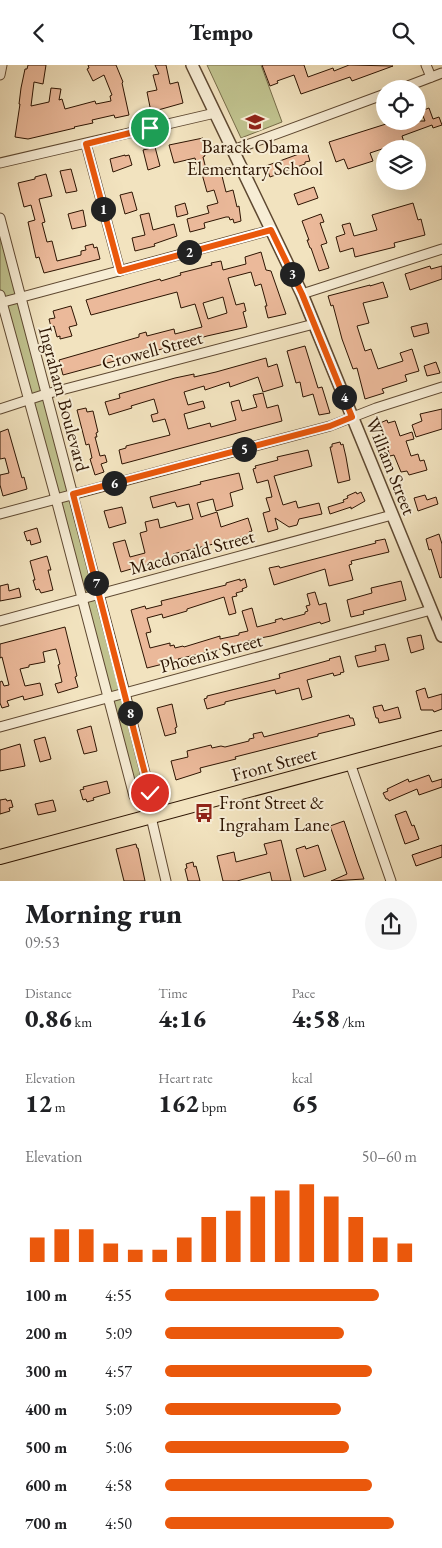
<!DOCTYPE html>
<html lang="en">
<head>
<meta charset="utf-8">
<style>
  :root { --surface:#fff; --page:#f6f6f6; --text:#202124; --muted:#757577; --accent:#ea580c }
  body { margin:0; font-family:"EB Garamond",serif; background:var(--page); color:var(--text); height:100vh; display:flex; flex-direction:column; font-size:19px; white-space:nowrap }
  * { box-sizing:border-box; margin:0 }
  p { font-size:16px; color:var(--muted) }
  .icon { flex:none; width:28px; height:28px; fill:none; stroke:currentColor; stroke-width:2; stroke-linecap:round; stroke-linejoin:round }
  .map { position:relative; height:816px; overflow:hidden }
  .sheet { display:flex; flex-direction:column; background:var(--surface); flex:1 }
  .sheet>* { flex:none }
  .fabs { position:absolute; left:376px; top:15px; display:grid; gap:10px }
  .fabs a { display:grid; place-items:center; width:50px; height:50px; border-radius:50%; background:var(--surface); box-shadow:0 5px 20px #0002; font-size:25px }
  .pin { position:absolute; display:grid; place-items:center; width:42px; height:42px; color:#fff; margin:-21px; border:2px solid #fff; border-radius:50%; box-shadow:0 1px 5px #0007 }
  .km { position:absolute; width:25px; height:25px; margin:-12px; border-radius:50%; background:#222; color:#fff; font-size:14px; line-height:25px; text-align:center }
  .round { display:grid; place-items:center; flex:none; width:52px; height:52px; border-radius:26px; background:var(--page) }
  .head { display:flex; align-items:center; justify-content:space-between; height:85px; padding:0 25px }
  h1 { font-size:28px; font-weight:800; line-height:38px }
  .metrics { display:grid; grid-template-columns:repeat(3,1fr); gap:8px; height:85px; padding:5px 25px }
  .metrics div { display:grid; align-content:center }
  .metrics b { font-size:25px; font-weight:800 }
  .metrics small { font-size:14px; font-weight:400 }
  .metrics p { font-size:14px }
  .chart { height:140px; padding:10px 25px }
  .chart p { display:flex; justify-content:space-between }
  .chart svg { width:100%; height:90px; margin-top:5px; stroke:var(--accent); stroke-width:6 }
  ul { padding:0 25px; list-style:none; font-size:16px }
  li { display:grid; grid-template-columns:80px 60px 1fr; align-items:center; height:38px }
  li i { height:12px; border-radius:6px; background:var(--accent) }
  header { display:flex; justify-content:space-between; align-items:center; height:65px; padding:0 25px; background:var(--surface); font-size:22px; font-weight:800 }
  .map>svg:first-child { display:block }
  .green { fill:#c0c28e; stroke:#766b48 }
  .building { fill:#ebb99a; stroke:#2d1402; fill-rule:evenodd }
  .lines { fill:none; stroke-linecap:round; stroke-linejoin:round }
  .minor-casing { stroke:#5e4831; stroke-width:11 }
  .tertiary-casing { stroke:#5e4831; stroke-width:14 }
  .primary-casing { stroke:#2d1402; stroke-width:16 }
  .minor { stroke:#f7edd5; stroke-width:9 }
  .tertiary { stroke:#f7edd5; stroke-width:11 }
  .primary { stroke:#f2e3bf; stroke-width:14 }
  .route-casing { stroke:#fff; stroke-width:10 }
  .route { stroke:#ea580c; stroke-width:6 }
  .labels { text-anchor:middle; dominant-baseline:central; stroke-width:4; stroke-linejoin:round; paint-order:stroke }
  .poi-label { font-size:19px; fill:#2d1402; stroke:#f7edd5 }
  .street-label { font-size:19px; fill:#2d1402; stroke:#f7edd5 }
</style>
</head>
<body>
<header><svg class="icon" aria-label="back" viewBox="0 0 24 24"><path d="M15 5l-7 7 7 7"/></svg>Tempo<svg class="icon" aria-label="search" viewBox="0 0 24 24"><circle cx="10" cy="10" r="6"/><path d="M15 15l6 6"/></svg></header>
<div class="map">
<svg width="442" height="816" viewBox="0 0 442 816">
  <rect width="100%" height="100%" fill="#f2e3bf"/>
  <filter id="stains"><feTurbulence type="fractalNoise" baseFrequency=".004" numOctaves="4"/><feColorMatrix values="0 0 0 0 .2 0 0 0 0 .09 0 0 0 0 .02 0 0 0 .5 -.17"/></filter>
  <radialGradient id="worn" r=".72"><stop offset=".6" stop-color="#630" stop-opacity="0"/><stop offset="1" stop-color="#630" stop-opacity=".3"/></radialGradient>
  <g class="green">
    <polygon points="207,0 261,0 282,57 241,73"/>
    <polygon points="0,153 99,529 151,752 134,731 0,230"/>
  </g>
  <g class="building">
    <polygon points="28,0 46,0 43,19 34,17 31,41 49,37 51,23 61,24 59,35 62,34 65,44 95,36 96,39 111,36 110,31 112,30 104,10 93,16 87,4 89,3 88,0 116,0 123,17 122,18 129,50 115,53 114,50 92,55 93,58 74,62 75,63 28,74 15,72 20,39 19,39 21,23 25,4 27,4"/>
    <polygon points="155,0 166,0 170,19 178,17 183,38 151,47 147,27 157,25 153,10 159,9"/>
    <polygon points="262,0 304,0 308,12 333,3 334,6 349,0 393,1 352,16 350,12 301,29 294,10 277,16 278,18 270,21"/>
    <polygon points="429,43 433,54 439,52 442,60 433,63 432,60 402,71 404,77 396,80 397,84 382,84 370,88 373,96 348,104 344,94 336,97 329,77 386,59 385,56 425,56 421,46"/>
    <polygon points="203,73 205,80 209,79 211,86 204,88 205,91 203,92 206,104 198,106 195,93 174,98 169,80"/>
    <polygon points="155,82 160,101 148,105 143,85"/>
    <polygon points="307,86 310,96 305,97 305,99 270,112 266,101"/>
    <polygon points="125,90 125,91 129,90 132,100 113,107 110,94"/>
    <polygon points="71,104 77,126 66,128 60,106"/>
    <polygon points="210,107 210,110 221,107 226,127 233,125 237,142 239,141 241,156 234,158 233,154 230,155 229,152 226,152 204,158 205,163 190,167 187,154 209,148 207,141 218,138 214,125 207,127 202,109"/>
    <polygon points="46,109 52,131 39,134 45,157 42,158 47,177 52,176 57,196 81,190 81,186 86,185 85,181 93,179 94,183 97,182 100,194 44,208 39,192 36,193 28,157 35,155 31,140 24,142 18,118 35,114 35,112"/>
    <polygon points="314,122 318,133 298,140 294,129"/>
    <polygon points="132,127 137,145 125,149 120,130"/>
    <polygon points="185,138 188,149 177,152 175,141"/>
    <polygon points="413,138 418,155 421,154 425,170 394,178 395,182 355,192 353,183 340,187 336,172 345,169 342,160 350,158 354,171 377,165 372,150"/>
    <polygon points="83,145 86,161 72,164 68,149"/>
    <polygon points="149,148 153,165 174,159 177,171 154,179 155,181 135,186 132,173 145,170 140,150"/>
    <polygon points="321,149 324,157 320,158 327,178 321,180 329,203 319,206 311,183 310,183 307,175 309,175 302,156"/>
    <path d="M 261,187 L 266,205 L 271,206 L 286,249 L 268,253 L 265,241 L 267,241 L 261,219 L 255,221 L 251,207 L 228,213 L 236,240 L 244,238 L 246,246 L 243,247 L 247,262 L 207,271 L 190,276 L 190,278 L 144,288 L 63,310 L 59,295 L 139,272 L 139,269 L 146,267 L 147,271 L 174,264 L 175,269 L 202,262 L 195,239 L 181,243 L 177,227 L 91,250 L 86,235 L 160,214 L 161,216 L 181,210 L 180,208 L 212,200 L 211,198 L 221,196 L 223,205 L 246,199 L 245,192 ZM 223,232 L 227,248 L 208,254 L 203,238 Z"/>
    <polygon points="430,201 431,204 442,201 442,214 410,225 405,209"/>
    <polygon points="383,217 388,232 363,238 369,258 357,261 365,286 371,284 378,304 403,296 400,288 412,284 419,306 405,310 407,316 382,324 384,328 365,334 357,303 353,304 342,274 333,240 331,241 328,231 370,220 370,221"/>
    <polygon points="71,241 77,260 69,262 72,271 60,274 60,271 57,272 54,261 51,262 49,254 55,253 53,246"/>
    <polygon points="427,258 429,268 414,272 411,262"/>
    <polygon points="305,281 318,323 322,322 330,348 319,350 313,329 303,332 300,317 296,318 287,286"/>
    <polygon points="266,293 268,302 277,299 283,321 263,327 258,312 230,322 229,317 205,325 204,321 184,327 188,340 203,336 205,343 184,349 188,364 210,358 211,362 236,355 231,337 239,335 242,346 257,342 253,330 263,328 267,343 278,340 282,356 122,399 119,385 126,383 126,381 170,370 165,354 153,357 151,350 158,348 154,334 131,341 132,343 109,350 105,337 120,333 119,329 175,313 194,309 194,312 216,307"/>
    <polygon points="436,297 440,308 427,311 424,301"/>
    <polygon points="86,343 87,347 93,346 98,367 96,368 97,372 95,372 100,391 105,390 107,397 101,399 104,407 95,410 90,394 92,393 89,379 86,380 77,345"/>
    <polygon points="442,344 442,364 416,372 412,360 422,356 420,349"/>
    <polygon points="387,355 388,358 395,356 400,371 412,367 414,374 406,376 411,391 418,389 420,396 424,395 427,405 409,410 407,406 401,407 394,390 390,391 384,373 381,373 377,361 380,360 380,358"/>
    <polygon points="8,364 22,413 24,412 27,424 3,431 0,420 0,410 9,408 5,393 0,394 0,367"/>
    <polygon points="340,377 341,380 343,379 346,392 350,415 338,418 330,382 332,382 332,379"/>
    <polygon points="308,385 312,401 274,411 283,440 296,436 298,443 319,438 322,449 299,454 297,460 289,462 275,453 278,464 268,467 263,448 270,446 266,433 272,432 268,415 257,418 253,404 256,403 255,401 278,395 277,392"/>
    <polygon points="239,408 243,424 230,428 233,441 216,446 213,434 197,438 201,452 217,447 221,462 248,453 252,466 249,467 250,470 173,489 174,495 148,499 121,507 113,478 125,475 130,492 145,488 140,468 147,466 145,457 158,454 160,463 193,454 189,439 177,442 175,437 153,443 150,432 201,419 200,417"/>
    <polygon points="356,427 357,429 361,427 365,436 351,444 351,442 330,449 328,442 344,437 343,435 348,433 347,431"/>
    <polygon points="425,430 427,435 436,432 438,439 418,446 414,433"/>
    <polygon points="122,442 126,458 109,463 104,446"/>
    <polygon points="37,463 41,477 31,480 30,475 27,476 24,467"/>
    <polygon points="439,469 442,479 442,512 440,513 431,484 429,485 426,474"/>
    <polygon points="385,474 389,487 351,496 352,499 349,500 353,515 329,521 325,504 274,520 269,503 279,501 280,503 376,478 375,476"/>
    <polygon points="47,491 51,505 48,505 53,525 41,528 39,524 36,525 33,515 35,515 30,496"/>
    <polygon points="240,514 240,516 245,514 247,522 242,524 243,526 236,528 237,531 232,532 236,548 229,550 224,532 187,544 187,546 163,553 162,549 147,553 151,567 146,568 150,583 170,578 170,581 174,580 175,583 183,581 184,582 220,571 220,574 239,570 239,568 248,566 242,546 252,543 257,562 276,557 275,555 282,553 283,555 305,549 305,547 308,546 306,541 310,540 307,529 315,527 319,540 326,538 330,556 321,559 320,557 271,571 255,574 229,582 178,594 179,595 147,603 131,545 145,541 146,544 162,540 161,536 226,520 226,518"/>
    <polygon points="401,516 406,535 363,546 364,549 351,552 347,535 372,528 371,523"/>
    <polygon points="8,519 9,526 19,523 21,532 0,536 0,521"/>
    <polygon points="65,562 77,611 75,612 78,622 58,628 55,619 62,617 58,600 60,599 56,584 43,587 45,597 29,600 29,602 20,604 25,621 40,618 43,630 24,635 23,631 7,636 9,641 2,643 0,638 0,617 2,616 4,621 9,620 2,592 0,593 0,579"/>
    <polygon points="421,570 424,584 411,588 407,573"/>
    <polygon points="385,579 389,595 358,602 355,591 376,586 375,581"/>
    <polygon points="340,591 344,607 340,608 341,609 334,611 333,608 307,615 312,632 302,635 299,623 276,629 275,625 225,637 225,639 207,644 204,634 207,633 207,631 280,613 279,609 330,595 329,594"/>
    <polygon points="425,623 428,633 442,629 442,644 434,647 433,645 421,645 416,626"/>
    <polygon points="172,639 177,662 175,663 176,668 165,671 157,643"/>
    <polygon points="382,640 384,646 398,642 401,653 379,658 378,653 376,653 373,642"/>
    <polygon points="349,650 350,653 353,653 355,660 322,668 318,669 318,671 235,692 236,694 200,703 201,707 176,715 171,696 188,692 187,686 211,680 212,683 221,681 225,682 249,676 249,674 254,673 253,669 262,667 264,672"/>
    <polygon points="91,661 97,686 84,689 77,665"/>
    <polygon points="45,672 51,694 40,697 34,675"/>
    <polygon points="20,679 25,701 0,706 0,685"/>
    <polygon points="429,710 432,717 442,714 442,722 419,730 417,724 389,736 388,734 386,734 383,728 388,726 387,724 408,714 409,717"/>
    <polygon points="107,716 110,728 93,733 94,735 87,737 86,734 83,735 80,725 84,724 83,722"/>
    <polygon points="6,734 7,736 11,735 13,742 9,743 10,746 0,749 0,735"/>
    <polygon points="53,735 56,746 38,750 35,739"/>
    <polygon points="406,746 412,761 414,760 419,774 405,779 395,750"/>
    <polygon points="344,756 358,798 364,814 331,816 347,809 330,761"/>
    <polygon points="281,775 291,816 272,816 270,807 237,816 223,816 217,791 234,787 236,797 267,789 264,779"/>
    <polygon points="136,779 137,783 138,783 145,816 124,816 116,784"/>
    <polygon points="318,780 326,805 304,812 296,784 305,781 306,784"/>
    <polygon points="442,780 442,792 416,801 412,790"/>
    <polygon points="193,797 194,802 196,801 200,816 188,816 185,804 187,803 186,799"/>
  </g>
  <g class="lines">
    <g class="minor-casing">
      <g id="minor">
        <polyline points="426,0 431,12"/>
        <polyline points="0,10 2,0"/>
        <polyline points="400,24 442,8"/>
        <polyline points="86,79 120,206"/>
        <polyline points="233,85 385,29"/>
        <polyline points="0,98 215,48"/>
        <polyline points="0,153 125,628 150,728 151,752 166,816"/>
        <polyline points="302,229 442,184"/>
        <polyline points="0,230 56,434 134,731 151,751"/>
        <polyline points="0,238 271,165"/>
        <polyline points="0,344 46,329 314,259"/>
        <polyline points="0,449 330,361 376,343 442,322"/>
        <polyline points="0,556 392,450"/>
        <polyline points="0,662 431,545"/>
        <polyline points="350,698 391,816"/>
      </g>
    </g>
    <g class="tertiary-casing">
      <polyline id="tertiary" points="192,0 302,229 442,571"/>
    </g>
    <g class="primary-casing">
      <polyline id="primary" points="0,792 442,673"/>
    </g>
    <use href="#minor" class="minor"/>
    <use href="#tertiary" class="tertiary"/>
    <use href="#primary" class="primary"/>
  </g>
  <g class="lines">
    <g class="route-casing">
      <polyline id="route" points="150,728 73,429 330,361 352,352 302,229 271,165 120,206 86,79 150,63"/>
    </g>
    <use href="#route" class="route"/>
  </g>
  <defs>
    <g id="school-bare" transform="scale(1.5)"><path d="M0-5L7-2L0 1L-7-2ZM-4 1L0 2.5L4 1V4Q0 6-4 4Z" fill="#8f2418" stroke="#f7edd5" stroke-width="2.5" paint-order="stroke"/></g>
    <g id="bus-bare" transform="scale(1.5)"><path d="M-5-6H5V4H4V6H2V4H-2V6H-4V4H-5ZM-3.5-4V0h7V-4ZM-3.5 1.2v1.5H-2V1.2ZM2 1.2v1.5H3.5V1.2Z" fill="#8f2418" stroke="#f7edd5" stroke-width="2.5" paint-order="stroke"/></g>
  </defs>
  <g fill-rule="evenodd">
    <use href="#school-bare" x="255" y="57"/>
    <use href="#bus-bare" x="204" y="748"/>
  </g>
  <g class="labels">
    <g class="poi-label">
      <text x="255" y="81">Barack Obama<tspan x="255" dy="22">Elementary School</tspan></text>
      <text x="219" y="737" text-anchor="start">Front Street &amp;<tspan x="219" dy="22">Ingraham Lane</tspan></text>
    </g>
    <g class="street-label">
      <text transform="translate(152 285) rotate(-15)">Crowell Street</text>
      <text transform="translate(64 334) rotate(75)">Ingraham Boulevard</text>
      <text transform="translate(391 401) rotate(68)">William Street</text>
      <text transform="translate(192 487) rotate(-15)">Macdonald Street</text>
      <text transform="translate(211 588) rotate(-15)">Phoenix Street</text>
      <text transform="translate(274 699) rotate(-15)">Front Street</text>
    </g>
  </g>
  <rect width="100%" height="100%" filter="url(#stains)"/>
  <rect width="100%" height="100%" fill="url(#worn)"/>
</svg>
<div class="fabs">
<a><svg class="icon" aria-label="locate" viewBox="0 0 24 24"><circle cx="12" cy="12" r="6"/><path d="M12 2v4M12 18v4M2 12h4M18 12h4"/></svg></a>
<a><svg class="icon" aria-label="layers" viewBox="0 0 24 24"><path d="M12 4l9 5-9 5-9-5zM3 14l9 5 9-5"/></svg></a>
</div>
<div class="pin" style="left:150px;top:63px;background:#1e9e55"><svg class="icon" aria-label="arrive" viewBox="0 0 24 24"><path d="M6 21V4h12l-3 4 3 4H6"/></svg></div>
<div class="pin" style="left:150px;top:728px;background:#d93025"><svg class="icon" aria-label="check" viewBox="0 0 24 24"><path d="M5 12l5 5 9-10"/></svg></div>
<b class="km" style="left:103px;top:144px">1</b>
<b class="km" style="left:189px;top:187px">2</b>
<b class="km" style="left:292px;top:209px">3</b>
<b class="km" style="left:344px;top:332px">4</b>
<b class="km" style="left:244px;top:384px">5</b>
<b class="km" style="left:114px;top:418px">6</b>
<b class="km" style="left:96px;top:518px">7</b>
<b class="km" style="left:130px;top:648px">8</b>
</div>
<section class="sheet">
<div class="head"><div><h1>Morning run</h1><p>09:53</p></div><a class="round"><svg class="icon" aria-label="share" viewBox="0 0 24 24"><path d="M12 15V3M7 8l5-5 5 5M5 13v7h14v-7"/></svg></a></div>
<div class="metrics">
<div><p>Distance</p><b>0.86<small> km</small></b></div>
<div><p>Time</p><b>4:16</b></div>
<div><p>Pace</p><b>4:58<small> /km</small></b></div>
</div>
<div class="metrics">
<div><p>Elevation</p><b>12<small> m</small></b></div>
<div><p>Heart rate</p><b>162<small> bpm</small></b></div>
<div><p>kcal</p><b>65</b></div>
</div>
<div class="chart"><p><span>Elevation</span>50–60 m</p>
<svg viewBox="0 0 160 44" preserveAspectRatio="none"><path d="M5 44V32M15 44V28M25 44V28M35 44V35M45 44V38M55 44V38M65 44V32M75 44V22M85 44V19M95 44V12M105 44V9M115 44V6M125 44V12M135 44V22M145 44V32M155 44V35"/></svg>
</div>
<ul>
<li><b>100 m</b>4:55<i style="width:85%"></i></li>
<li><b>200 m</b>5:09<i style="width:71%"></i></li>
<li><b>300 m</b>4:57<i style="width:82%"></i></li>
<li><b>400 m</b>5:09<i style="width:70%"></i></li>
<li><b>500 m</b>5:06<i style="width:73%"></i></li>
<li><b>600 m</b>4:58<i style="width:82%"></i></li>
<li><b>700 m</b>4:50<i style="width:91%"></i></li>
</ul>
</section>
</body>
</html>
